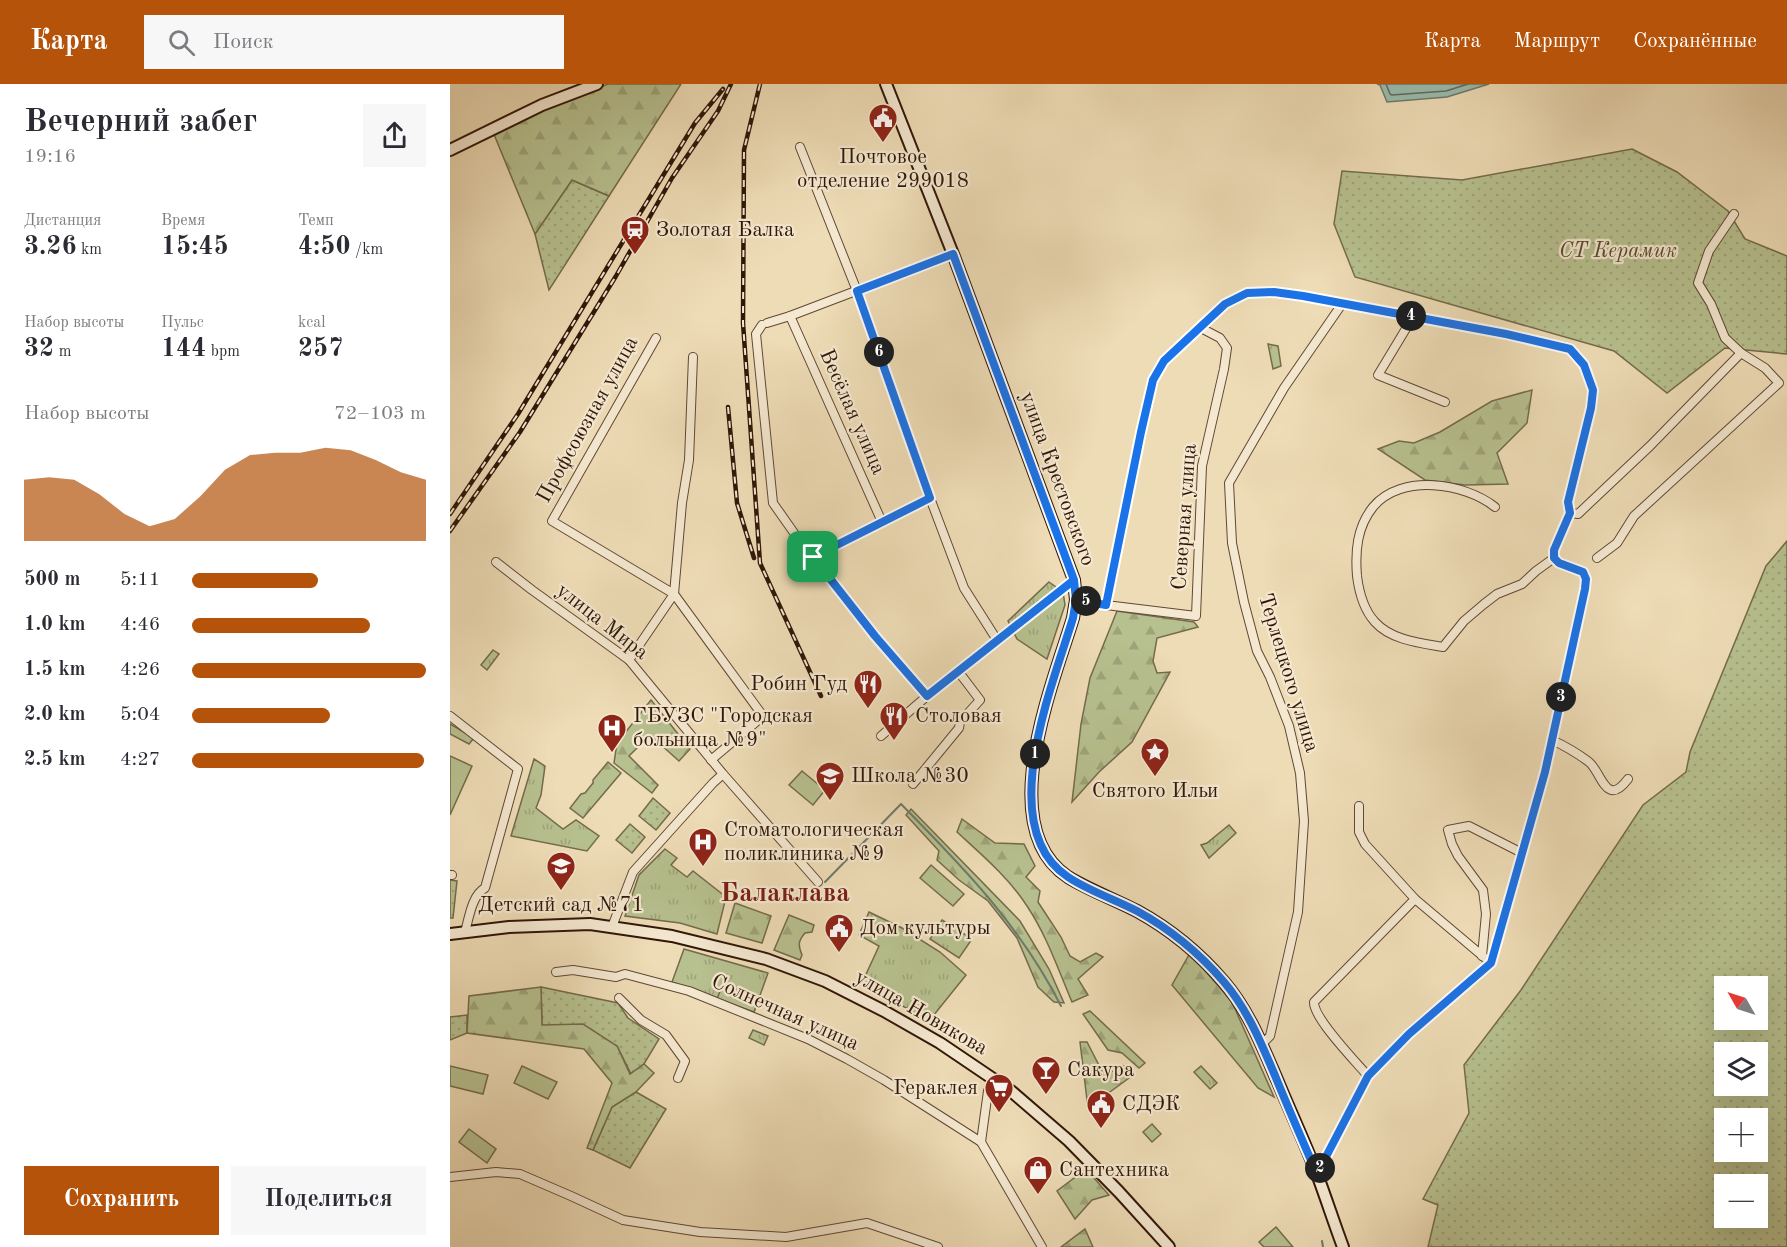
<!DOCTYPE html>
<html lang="ru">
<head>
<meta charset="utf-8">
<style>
  :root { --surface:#fff; --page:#f7f7f7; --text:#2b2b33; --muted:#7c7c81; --accent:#b45309 }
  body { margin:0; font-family:"Old Standard TT",serif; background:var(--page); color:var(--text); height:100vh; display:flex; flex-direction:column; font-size:22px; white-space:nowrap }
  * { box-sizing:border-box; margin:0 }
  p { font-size:20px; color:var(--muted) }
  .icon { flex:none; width:33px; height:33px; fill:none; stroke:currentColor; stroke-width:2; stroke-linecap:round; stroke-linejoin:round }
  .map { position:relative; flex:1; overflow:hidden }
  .details { display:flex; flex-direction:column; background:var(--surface); width:450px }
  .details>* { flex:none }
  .needle { width:39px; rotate:309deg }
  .tools { position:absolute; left:1264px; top:892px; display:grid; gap:12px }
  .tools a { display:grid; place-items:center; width:54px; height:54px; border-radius:0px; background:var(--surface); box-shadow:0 6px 24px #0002; font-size:30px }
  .pin { position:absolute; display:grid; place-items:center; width:51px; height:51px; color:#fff; margin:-26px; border-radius:12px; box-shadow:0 3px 9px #0006 }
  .km { position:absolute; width:30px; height:30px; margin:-15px; border-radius:50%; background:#222; color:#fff; font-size:16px; line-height:30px; text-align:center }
  .round { display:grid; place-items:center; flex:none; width:63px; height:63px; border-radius:0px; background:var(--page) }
  .summary { display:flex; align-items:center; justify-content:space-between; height:102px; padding:0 24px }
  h1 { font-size:33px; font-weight:700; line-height:45px }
  .metrics { display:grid; grid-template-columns:repeat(3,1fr); gap:9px; height:102px; padding:6px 24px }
  .metrics div { display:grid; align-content:center }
  .metrics b { font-size:26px; font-weight:700 }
  .metrics small { font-size:16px; font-weight:400 }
  .metrics p { font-size:16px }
  .chart { height:168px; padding:12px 24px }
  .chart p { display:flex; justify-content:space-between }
  .chart svg { width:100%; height:108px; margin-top:6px; fill:var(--accent); opacity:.7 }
  .button { display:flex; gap:12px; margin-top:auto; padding:12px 24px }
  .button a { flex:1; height:69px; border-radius:0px; background:var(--accent); color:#fff; font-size:24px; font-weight:700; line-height:69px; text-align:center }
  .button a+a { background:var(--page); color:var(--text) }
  ul { padding:0 24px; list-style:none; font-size:20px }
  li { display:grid; grid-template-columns:96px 72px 1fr; align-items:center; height:45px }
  li i { height:15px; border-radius:8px; background:var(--accent) }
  header { display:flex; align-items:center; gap:36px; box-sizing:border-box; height:84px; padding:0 30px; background:var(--accent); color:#fff }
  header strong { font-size:28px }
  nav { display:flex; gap:33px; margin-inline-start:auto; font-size:21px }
  .search { width:420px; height:54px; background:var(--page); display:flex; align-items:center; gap:15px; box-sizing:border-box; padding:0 21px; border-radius:0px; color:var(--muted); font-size:22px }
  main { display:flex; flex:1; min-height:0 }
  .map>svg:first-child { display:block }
  .grass { fill:url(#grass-dots); stroke:#746b4c; stroke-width:1.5; fill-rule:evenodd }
  .forest { fill:url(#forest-firs); stroke:#746b4c; stroke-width:1.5 }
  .park { fill:url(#park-tufts); stroke:#746b4c; stroke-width:1.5 }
  .pitch { fill:#b7c08f; stroke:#746b4c; stroke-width:1.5 }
  .water { fill:#99bcae; stroke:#6f7a6c; stroke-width:1.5 }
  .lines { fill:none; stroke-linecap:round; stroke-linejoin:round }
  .shore { stroke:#65695b; stroke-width:1.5 }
  .stream { stroke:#6f7a6c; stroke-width:2 }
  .minor-casing { stroke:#604834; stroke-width:10 }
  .secondary-casing { stroke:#311608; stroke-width:14 }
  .minor { stroke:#f4e8d0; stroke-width:8 }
  .secondary { stroke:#f4e8d0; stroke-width:10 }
  .rail-casing { stroke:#311608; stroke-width:4.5 }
  .rail { stroke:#f4e8d0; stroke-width:2; stroke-dasharray:7; stroke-linecap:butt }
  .route-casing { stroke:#fff; stroke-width:12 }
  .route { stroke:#1a73e8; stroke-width:8 }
  .labels { text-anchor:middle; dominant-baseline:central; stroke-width:4.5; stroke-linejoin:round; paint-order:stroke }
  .poi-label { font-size:21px; fill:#311608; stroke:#f4e8d0; text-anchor:start }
  .park-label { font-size:21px; font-style:italic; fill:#594930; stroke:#f4e8d0 }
  .street-label { font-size:21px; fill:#311608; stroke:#f4e8d0 }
  .district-label { font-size:27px; font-weight:bold; fill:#7a1f14; stroke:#f4e8d0 }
</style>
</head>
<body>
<header>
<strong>Карта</strong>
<div class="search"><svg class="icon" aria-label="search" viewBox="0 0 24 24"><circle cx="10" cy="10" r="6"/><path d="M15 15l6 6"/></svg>Поиск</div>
<nav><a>Карта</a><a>Маршрут</a><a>Сохранённые</a></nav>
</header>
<main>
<section class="details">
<div class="summary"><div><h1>Вечерний забег</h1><p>19:16</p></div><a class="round"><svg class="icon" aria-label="share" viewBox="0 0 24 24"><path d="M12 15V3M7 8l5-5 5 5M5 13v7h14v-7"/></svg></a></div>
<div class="metrics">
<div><p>Дистанция</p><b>3.26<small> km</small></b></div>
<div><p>Время</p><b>15:45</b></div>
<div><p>Темп</p><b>4:50<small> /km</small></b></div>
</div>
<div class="metrics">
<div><p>Набор высоты</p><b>32<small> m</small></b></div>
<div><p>Пульс</p><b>144<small> bpm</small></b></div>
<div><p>kcal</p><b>257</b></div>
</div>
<div class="chart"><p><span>Набор высоты</span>72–103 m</p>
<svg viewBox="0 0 160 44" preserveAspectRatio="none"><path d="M0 44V19L10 18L20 19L30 25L40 33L50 38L60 35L70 26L80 15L90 9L100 8L110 8L120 6L130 7L140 11L150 16L160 19V44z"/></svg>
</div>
<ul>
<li><b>500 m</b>5:11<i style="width:54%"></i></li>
<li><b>1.0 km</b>4:46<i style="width:76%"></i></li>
<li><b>1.5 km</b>4:26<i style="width:100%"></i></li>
<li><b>2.0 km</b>5:04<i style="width:59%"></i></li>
<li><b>2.5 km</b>4:27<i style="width:99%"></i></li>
</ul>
<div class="button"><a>Сохранить</a><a>Поделиться</a></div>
</section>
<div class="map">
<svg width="1337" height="1163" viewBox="0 0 1337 1163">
  <defs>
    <pattern id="grass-dots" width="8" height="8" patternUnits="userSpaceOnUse" patternTransform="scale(1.5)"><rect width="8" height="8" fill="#b7c08f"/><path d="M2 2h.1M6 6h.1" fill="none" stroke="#9ea47a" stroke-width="1.8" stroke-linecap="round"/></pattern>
    <pattern id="forest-firs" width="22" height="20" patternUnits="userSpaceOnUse" patternTransform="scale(1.5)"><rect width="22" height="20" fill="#b7c08f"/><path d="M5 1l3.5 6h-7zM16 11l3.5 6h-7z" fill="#9ea47a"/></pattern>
    <pattern id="park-tufts" width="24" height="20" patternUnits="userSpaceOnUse" patternTransform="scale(1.5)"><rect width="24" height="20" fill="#b7c08f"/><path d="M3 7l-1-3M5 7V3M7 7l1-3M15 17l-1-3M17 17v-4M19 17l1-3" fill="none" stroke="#9ea47a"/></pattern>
  </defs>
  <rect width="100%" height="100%" fill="#eedcb6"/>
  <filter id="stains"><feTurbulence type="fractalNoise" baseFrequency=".00333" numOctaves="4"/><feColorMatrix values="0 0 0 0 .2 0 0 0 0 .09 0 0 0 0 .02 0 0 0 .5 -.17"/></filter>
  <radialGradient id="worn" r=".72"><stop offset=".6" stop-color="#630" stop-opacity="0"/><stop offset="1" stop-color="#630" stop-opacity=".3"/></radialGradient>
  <g class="grass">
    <polygon points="1182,65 1227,88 1278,127 1295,155 1337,172 1337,270 1275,264 1217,309 1164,267 905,193 884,140 892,87 1012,96"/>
    <polygon points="122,96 159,112 99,206 85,150"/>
    <path d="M 1337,457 L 1337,1163 L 978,1163 L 988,1121 L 973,1115 L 1019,1029 L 1014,981 L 1071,906 L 1193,721 L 1236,688 L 1240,668 L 1316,482 ZM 1275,903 L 1308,903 L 1308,936 L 1275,936 ZM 1275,969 L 1308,969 L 1308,1002 L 1275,1002 ZM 1275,1035 L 1308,1035 L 1308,1068 L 1275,1068 ZM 1275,1101 L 1308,1101 L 1308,1134 L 1275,1134 Z"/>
    <polygon points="203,714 220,729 206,746 189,732"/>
    <polygon points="180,740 195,753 182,769 166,756"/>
    <polygon points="0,796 7,797 3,834 0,834"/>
    <polygon points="91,903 168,919 178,934 209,955 194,980 181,990 167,962 92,941"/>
    <polygon points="17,931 17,949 0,956 0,933"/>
    <polygon points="186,1008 216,1025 180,1084 143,1066 162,1023"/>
  </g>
  <g class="forest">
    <polygon points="158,0 231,0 159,112 122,96 85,150 43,48 106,19"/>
    <polygon points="1082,306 1077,339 1047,369 1058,400 1015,401 975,396 928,365 949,357 964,359 990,348 1042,317"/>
    <polygon points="667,527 744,538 748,543 707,554 703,577 707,589 720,588 682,658 649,688 622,718 631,640 640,594"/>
    <polygon points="201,616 240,665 229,677 200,651 179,672 208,701 202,709 164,679 167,659"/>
    <polygon points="158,678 171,689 133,734 120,724 131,710 135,709 143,699 143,696"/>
    <polygon points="461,725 570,837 599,885 614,919 604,918 588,903 567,854 538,817 509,796 487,776 489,767 456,731"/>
    <path d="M 512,735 L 545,759 L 574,760 L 585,782 L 576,793 L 590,807 L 588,818 L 611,853 L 620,872 L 630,878 L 646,869 L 653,873 L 628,895 L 638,911 L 622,918 C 608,885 597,852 577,822 C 559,794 532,771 507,748 Z"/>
    <polygon points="285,819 321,832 312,859 276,849"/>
    <path d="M 339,831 L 364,841 L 362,848 L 355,849 C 348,857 348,861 352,871 L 350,876 L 324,866 Z"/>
    <polygon points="740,869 782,918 824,1013 808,1004 722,901"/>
    <polygon points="91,903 92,941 133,940 167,962 180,990 194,980 204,989 186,1008 162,1023 143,1066 137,1064 162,999 134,965 17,949 19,912"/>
    <polygon points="640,927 695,979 689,984 672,969 658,966 633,930"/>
    <polygon points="630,958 637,958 654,991 674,982 679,994 638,1024"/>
    <polygon points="636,1085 659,1111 642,1116 625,1135 607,1107"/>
    <polygon points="635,1145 643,1163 611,1163"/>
  </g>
  <g class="park">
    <polygon points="818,260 828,262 831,282 823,285"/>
    <polygon points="599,498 613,508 615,521 597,575 567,555 558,537"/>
    <polygon points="43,566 49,570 37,586 31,581"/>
    <polygon points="0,640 24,654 19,660 0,650"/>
    <polygon points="84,675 95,682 91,711 86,724 113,745 126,736 149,752 137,767 61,752"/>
    <polygon points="779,741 786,749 759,774 751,761 757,759"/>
    <polygon points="215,765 227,774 221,781 237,793 243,787 276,813 267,850 230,839 175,832 189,791"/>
    <polygon points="419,828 452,844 490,868 516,891 479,937 412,899 429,862 409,851"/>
    <polygon points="492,836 522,855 509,874 480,855"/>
    <polygon points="234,865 318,889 304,928 222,898"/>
    <polygon points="303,946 318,952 314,961 299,954"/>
    <polygon points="751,982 767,999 760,1005 744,988"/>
    <polygon points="702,1040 711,1050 702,1058 693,1048"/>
  </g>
  <g class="pitch">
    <polygon points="0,672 22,682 0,731"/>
    <polygon points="352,687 375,706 363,721 339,701"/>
    <polygon points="481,781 514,810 503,822 470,794"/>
    <polygon points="273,900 309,913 304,928 267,915"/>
    <polygon points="0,982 38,991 33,1010 0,1002"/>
    <polygon points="72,982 107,998 98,1015 64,999"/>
    <polygon points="19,1045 46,1065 37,1079 9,1058"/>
    <polygon points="826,1143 843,1163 814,1163 809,1158"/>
  </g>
  <polygon class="water" points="927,0 1039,0 997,13 937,18 930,1"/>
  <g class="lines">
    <polyline class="shore" points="936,0 940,10 942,11 996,7 1018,0"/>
    <g class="stream">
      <path d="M 375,798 L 451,720 C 513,783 570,841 611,922"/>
      <polyline points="872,1157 873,1163"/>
    </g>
    <g class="minor-casing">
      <g id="minor">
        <polyline points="350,63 407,207 480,414 514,504 547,556"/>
        <polyline points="340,232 432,438"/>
        <polyline points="963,233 928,291 995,318"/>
        <polyline points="317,239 340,232 503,170"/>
        <polyline points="312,241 306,250 323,419 349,456 425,552 477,612"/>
        <polyline points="206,254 102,437 224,510 313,632 261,676"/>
        <path d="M 1045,423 C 1015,399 951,389 923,423 C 907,443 905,467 907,492 C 909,508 913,525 925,538 C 941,556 970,559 993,563 L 1014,537 L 1034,520 L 1047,510 L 1072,500 L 1086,487 L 1104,474"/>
        <polyline points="1120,429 1128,430 1200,362 1291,269"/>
        <polyline points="364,473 480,414"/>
        <polyline points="1147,474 1167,459 1184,432 1329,299 1315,284 1291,269 1275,254 1261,220 1248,199 1259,167 1284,130"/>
        <polyline points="46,478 82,506 179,576 273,690 368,798"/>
        <polyline points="626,516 656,521 691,348 703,296 714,277 775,220 797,209 824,208 853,212 1056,250 1120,265 1134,281 1143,306 1141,324 1118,418 1120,429"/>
        <polyline points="656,521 746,532 752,382 774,285 777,264 770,254 751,244"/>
        <polyline points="179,576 224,510 232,419 239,376 243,273"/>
        <path d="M 0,632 L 68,685 L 35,804 C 22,811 19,834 15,848"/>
        <polyline points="431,652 477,612 624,496"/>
        <path d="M 1102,656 C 1115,662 1127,669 1139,678 C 1152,689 1156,724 1178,695"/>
        <polyline points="463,700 509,644 510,638 530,616 508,587"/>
        <polyline points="909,722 909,748 915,760 965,815 1035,874"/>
        <polyline points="0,791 2,791"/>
        <polyline points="162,843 183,788 263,699 273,690"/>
        <polyline points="1032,872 1036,830 1033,806 1008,772 1002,760 998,746 1019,742 1072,769"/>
        <polyline points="106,888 123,886 166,893 175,890 239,907 358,955 397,975 434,996 531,1058"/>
        <polyline points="169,914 191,936 216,951 235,977 228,994"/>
        <polyline points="811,961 820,952 848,828 854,737 850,689 839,642 820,593 807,567 794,518 782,459 779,399 834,304 892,220"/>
        <path d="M 918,992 C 906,978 863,934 864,918 L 965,815"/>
        <polyline points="546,996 538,1007 531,1058 592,1163"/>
        <polyline points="867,1090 918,992 959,949 1041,879 1095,688 1135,505 1136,495 1133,488 1109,479 1104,474 1104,466 1120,429"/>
        <polyline points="0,1093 46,1088 70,1090 121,1112 173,1136 250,1148 336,1153 417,1139 488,1163"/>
      </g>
    </g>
    <g class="secondary-casing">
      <g id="secondary">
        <path d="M 436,0 L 503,170 L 624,496 L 626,516 L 623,534 C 603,600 543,744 618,793 C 639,806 664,815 687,827 C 720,845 750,870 774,898 C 799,927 813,964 828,998 C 841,1029 855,1059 867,1090 C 876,1114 884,1139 893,1163"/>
        <polyline points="0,66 92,21 147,0"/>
        <polyline points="0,850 59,843 140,840 222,852 316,875 375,897 434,927 490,959 561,1007 619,1057 669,1108 719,1163"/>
      </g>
    </g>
    <use href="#minor" class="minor"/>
    <use href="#secondary" class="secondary"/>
    <g class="rail-casing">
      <g id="rail">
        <polyline points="310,0 294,66 293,239 310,479 371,612"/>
        <polyline points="278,323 287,419 304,474"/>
        <polyline points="0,430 68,330 245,39 273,5"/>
        <polyline points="0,447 70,348 166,192 222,94 268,27 281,0"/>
      </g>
    </g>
    <use href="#rail" class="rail"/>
  </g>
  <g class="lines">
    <g class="route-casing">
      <path id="route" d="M 363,473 L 425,552 L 477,612 L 624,496 L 626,516 L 623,534 C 603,600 543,744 618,793 C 639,807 664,815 687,827 C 720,845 750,870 774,898 C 798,926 812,961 826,994 C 839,1026 853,1058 867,1090 L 918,992 L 959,950 L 1041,879 L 1095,688 L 1135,505 L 1136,495 L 1133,488 L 1109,479 L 1104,474 L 1104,466 L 1120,429 L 1118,418 L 1141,324 L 1143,306 L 1134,281 L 1120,265 L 1056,250 L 853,212 L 824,208 L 797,209 L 775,220 L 714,277 L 703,296 L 691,348 L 656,521 L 626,516 L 624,496 L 503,170 L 407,207 L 480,414 L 363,473"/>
    </g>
    <use href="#route" class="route"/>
  </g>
  <defs>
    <g id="civic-pin" transform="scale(1.5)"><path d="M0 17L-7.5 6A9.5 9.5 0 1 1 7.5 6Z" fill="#8f2418" stroke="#f4e8d0"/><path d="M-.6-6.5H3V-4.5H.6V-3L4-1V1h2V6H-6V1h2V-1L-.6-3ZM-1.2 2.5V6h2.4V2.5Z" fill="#fff"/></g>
    <g id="station-pin" transform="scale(1.5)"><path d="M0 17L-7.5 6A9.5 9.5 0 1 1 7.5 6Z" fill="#8f2418" stroke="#f4e8d0"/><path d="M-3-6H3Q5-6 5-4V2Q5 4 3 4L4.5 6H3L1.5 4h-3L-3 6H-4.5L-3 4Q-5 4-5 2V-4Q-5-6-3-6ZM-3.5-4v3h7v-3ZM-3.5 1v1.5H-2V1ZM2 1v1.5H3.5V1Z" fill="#fff"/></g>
    <g id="restaurant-pin" transform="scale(1.5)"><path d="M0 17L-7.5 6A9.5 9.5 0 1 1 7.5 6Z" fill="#8f2418" stroke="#f4e8d0"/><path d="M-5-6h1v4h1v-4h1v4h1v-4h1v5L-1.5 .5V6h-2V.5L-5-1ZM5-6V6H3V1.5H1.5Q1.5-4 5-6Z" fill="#fff"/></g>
    <g id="hospital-pin" transform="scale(1.5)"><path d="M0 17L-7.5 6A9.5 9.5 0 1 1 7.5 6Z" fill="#8f2418" stroke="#f4e8d0"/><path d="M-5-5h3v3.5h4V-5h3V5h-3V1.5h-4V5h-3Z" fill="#fff"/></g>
    <g id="sight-pin" transform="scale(1.5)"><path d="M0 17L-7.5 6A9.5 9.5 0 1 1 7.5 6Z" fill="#8f2418" stroke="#f4e8d0"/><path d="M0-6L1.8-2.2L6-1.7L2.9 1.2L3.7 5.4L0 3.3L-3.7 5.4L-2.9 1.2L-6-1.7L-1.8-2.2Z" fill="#fff"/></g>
    <g id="school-pin" transform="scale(1.5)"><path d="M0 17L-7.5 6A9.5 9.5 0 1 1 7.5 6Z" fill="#8f2418" stroke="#f4e8d0"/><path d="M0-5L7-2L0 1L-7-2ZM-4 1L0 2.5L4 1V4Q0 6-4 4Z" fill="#fff"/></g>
    <g id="bar-pin" transform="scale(1.5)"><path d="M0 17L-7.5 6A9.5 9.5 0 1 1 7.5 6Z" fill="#8f2418" stroke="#f4e8d0"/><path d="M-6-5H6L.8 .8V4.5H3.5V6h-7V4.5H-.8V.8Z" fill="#fff"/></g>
    <g id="supermarket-pin" transform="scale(1.5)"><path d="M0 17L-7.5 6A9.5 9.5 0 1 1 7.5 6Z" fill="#8f2418" stroke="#f4e8d0"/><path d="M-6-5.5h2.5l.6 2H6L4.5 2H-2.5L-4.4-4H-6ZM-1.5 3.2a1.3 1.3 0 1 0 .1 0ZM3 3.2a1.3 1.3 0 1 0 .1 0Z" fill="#fff"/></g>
    <g id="shop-pin" transform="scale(1.5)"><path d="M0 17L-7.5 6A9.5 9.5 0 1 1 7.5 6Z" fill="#8f2418" stroke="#f4e8d0"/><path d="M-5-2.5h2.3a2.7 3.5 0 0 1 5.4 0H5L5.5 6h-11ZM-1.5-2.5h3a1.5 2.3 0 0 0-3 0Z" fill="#fff"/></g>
  </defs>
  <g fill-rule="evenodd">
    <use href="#civic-pin" x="433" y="34"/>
    <use href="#station-pin" x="185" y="146"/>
    <use href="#restaurant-pin" x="418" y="600"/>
    <use href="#restaurant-pin" x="444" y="632"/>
    <use href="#hospital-pin" x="162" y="644"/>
    <use href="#sight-pin" x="705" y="668"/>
    <use href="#school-pin" x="380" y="692"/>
    <use href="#hospital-pin" x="253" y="758"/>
    <use href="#school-pin" x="111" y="782"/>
    <use href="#civic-pin" x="389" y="844"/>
    <use href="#bar-pin" x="596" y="986"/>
    <use href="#supermarket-pin" x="549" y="1004"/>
    <use href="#civic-pin" x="651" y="1020"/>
    <use href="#shop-pin" x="588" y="1086"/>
  </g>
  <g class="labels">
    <g class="poi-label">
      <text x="433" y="73" text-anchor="middle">Почтовое<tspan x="433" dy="24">отделение 299018</tspan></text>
      <text x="206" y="146">Золотая Балка</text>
      <text x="397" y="600" text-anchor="end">Робин Гуд</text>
      <text x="183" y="632">ГБУЗС "Городская<tspan x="183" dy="24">больница №9"</tspan></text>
      <text x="465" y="632">Столовая</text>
      <text x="401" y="692">Школа №30</text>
      <text x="705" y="707" text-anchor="middle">Святого Ильи</text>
      <text x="274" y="746">Стоматологическая<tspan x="274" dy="24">поликлиника №9</tspan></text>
      <text x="111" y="821" text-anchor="middle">Детский сад №71</text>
      <text x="410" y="844">Дом культуры</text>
      <text x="617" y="986">Сакура</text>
      <text x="528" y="1004" text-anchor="end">Гераклея</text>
      <text x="672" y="1020">СДЭК</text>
      <text x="609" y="1086">Сантехника</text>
    </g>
    <g class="park-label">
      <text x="1168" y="167">СТ Керамик</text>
    </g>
    <g class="street-label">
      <text transform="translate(402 328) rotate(66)">Весёлая улица</text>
      <text transform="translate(138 336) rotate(-61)">Профсоюзная улица</text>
      <text transform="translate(607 395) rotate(70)">улица Крестовского</text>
      <text transform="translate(735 433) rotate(-86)">Северная улица</text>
      <text transform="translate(152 538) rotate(38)">улица Мира</text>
      <text transform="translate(838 589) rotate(73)">Терлецкого улица</text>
      <text transform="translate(335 929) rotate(24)">Солнечная улица</text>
      <text transform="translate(471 929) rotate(30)">улица Новикова</text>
    </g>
    <g class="district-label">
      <text x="335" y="809">Балаклава</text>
    </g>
  </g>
  <rect width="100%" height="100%" filter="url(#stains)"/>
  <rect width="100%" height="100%" fill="url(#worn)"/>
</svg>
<div class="tools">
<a><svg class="needle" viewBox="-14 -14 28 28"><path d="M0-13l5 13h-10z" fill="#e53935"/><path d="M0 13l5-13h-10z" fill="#7c7c81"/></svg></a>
<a><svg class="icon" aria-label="layers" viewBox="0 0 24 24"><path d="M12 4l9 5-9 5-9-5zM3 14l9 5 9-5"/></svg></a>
<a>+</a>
<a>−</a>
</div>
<div class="pin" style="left:363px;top:473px;background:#1e9e55"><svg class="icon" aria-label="arrive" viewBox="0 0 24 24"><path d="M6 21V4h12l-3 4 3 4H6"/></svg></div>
<b class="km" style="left:585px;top:670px">1</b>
<b class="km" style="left:870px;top:1084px">2</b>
<b class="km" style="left:1111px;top:613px">3</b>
<b class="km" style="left:961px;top:232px">4</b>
<b class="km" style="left:636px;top:517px">5</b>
<b class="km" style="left:429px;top:268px">6</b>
</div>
</main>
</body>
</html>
